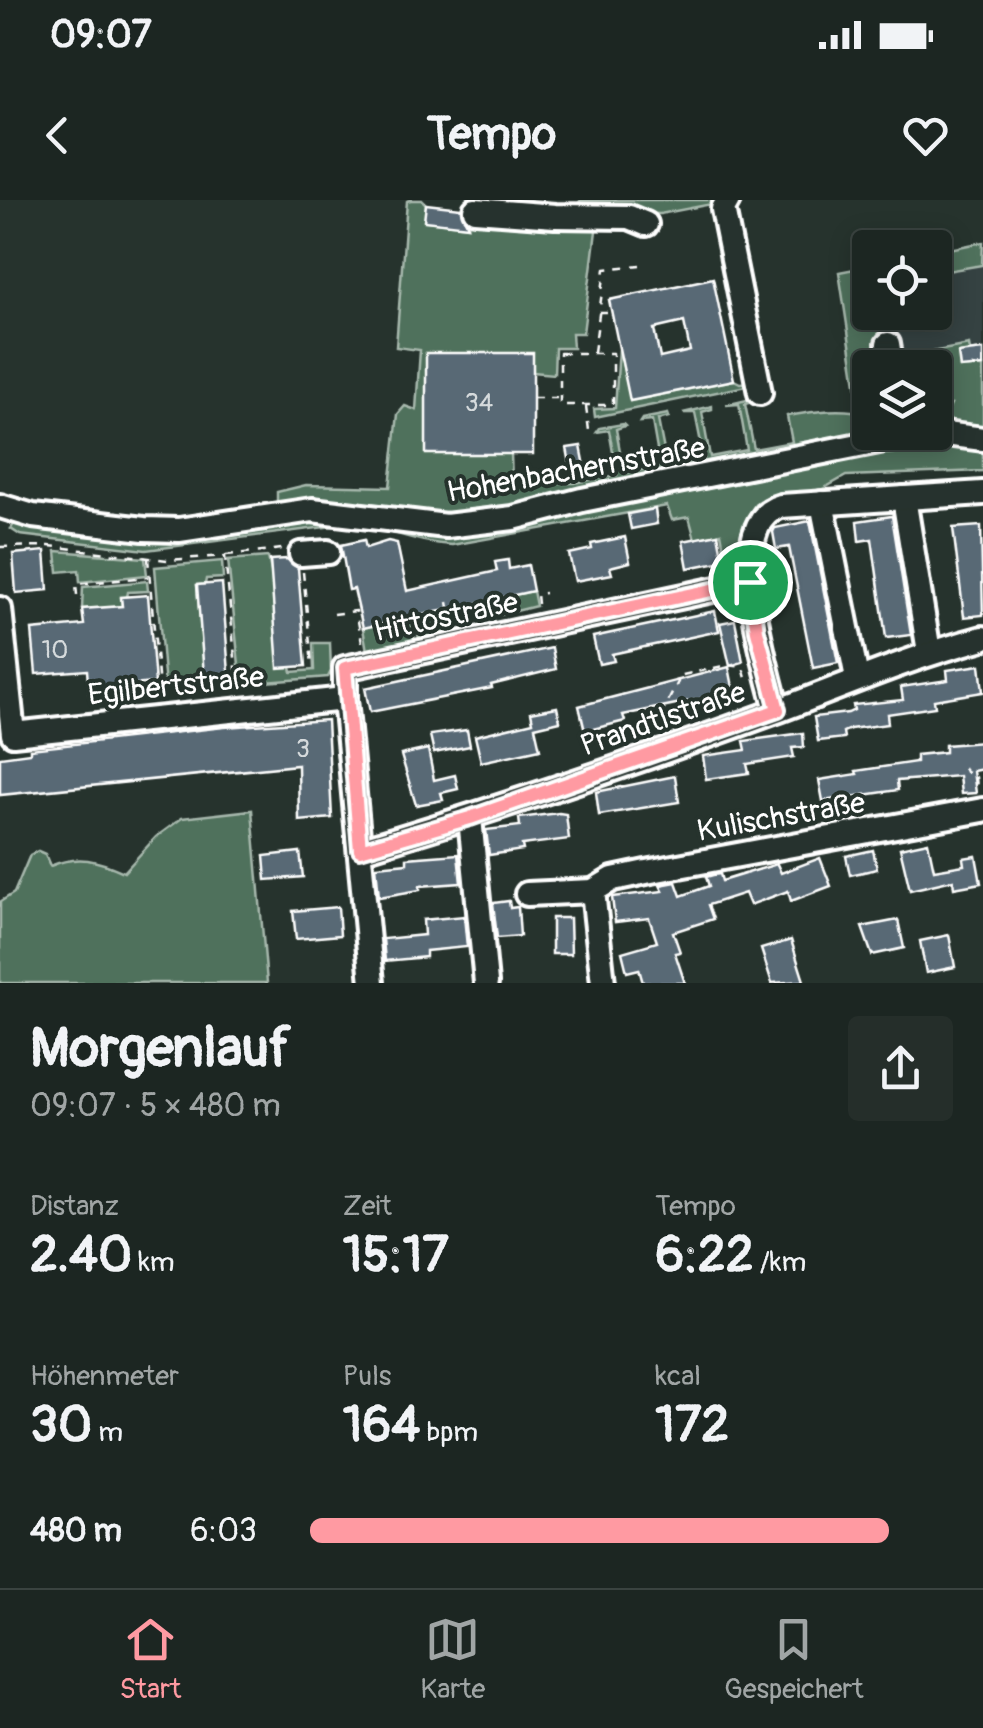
<!DOCTYPE html>
<html lang="de">
<head>
<meta charset="utf-8">
<style>
  :root { --surface:#1c2622; --page:#252e2a; --text:#f1f3f6; --muted:#a0a5a5; --line:#3a4340; --accent:#ff9aa2 }
  body { margin:0; font-family:Pangolin,sans-serif; background:var(--page); color:var(--text); height:100vh; display:flex; flex-direction:column; font-size:38px; white-space:nowrap }
  * { box-sizing:border-box; margin:0 }
  p { font-size:32px; color:var(--muted) }
  .icon { flex:none; width:55px; height:55px; fill:none; stroke:currentColor; stroke-width:2; stroke-linecap:round; stroke-linejoin:round }
  .map { position:relative; height:783px; overflow:hidden }
  .sheet { display:flex; flex-direction:column; background:var(--surface); flex:1 }
  .sheet>* { flex:none }
  .tools { position:absolute; left:852px; top:30px; display:grid; gap:20px }
  .tools a { display:grid; place-items:center; width:100px; height:100px; border-radius:10px; background:var(--surface); box-shadow:0 5px 25px #0003,0 0 0 2px var(--line); font-size:50px }
  .pin { position:absolute; display:grid; place-items:center; width:85px; height:85px; color:#fff; margin:-42px; border:5px solid #fff; border-radius:50%; box-shadow:0 2px 10px #0007 }
  .round { display:grid; place-items:center; flex:none; width:105px; height:105px; border-radius:10px; background:var(--page) }
  .head { display:flex; align-items:center; justify-content:space-between; height:170px; padding:0 30px }
  h1 { font-size:55px; font-weight:700; line-height:75px }
  .stats { display:grid; grid-template-columns:repeat(3,1fr); gap:15px; height:170px; padding:10px 30px }
  .stats div { display:grid; align-content:center }
  .stats b { font-size:50px; font-weight:700 }
  .stats small { font-size:28px; font-weight:400 }
  .stats p { font-size:28px }
  ul { padding:0 30px; list-style:none; font-size:32px }
  li { display:grid; grid-template-columns:160px 120px 1fr; align-items:center; height:75px }
  li i { height:25px; border-radius:12px; background:var(--accent) }
  .status { display:flex; justify-content:space-between; align-items:center; height:70px; padding:0 50px; background:var(--surface); direction:ltr }
  .status svg { height:28px; fill:currentColor }
  header { display:flex; justify-content:space-between; align-items:center; height:130px; padding:0 30px; background:var(--surface); font-size:45px; font-weight:700 }
  .dock { display:flex; justify-content:space-around; align-items:center; height:140px; border-top:2px solid var(--line); background:var(--surface); font-size:28px; color:var(--muted) }
  .dock a { display:grid; justify-items:center; gap:5px }
  .dock .selected { color:var(--accent) }
  .map>svg:first-child { display:block }
  .built { fill:#354343 }
  .green { fill:#4f715b; stroke:#a7b8ad; stroke-width:2.5 }
  .building { fill:#586975; stroke:#fff; stroke-width:2.5; fill-rule:evenodd }
  .lines { fill:none; stroke-linecap:round; stroke-linejoin:round }
  .minor-casing { stroke:#fff; stroke-width:30 }
  .path { stroke:#fff; stroke-width:2.5; stroke-dasharray:8 8; stroke-linecap:butt }
  .minor { stroke:#26332d; stroke-width:22 }
  .route-casing { stroke:#fff; stroke-width:20 }
  .route { stroke:#ff9aa2; stroke-width:12 }
  .labels { text-anchor:middle; dominant-baseline:central; stroke-width:8; stroke-linejoin:round; paint-order:stroke }
  .number-label { font-size:25px; fill:#d5dadc }
  .street-label { font-size:30px; fill:#fff; stroke:#26332d }
</style>
</head>
<body>
<div class="status"><b>09:07</b><svg viewBox="0 0 49 12"><path d="M0 12V9h3v3zM5 12V6h3v6zM10 12V3h3v9zM15 12V0h3v12zM26 1h20v11H26zM47 4h2v5h-2z"/></svg></div>
<header><svg class="icon" aria-label="back" viewBox="0 0 24 24"><path d="M15 5l-7 7 7 7"/></svg>Tempo<svg class="icon" aria-label="heart" viewBox="0 0 24 24"><path d="M12 20l-8-8c-3-5 5-10 8-4 3-6 11-1 8 4z"/></svg></header>
<div class="map">
<svg width="983" height="783" viewBox="0 0 983 783">
  <rect width="100%" height="100%" fill="#26332d"/>
  <filter id="ink" filterUnits="userSpaceOnUse"><feTurbulence type="fractalNoise" baseFrequency=".01" numOctaves="2"/><feDisplacementMap in="SourceGraphic" scale="20" xChannelSelector="R" yChannelSelector="G"/><feConvolveMatrix kernelMatrix="1 2 1 2 8 2 1 2 1" color-interpolation-filters="sRGB"/></filter>
  <g filter="url(#ink)">
    <polygon class="built" points="983,42 983,223 935,212 935,168 870,168 839,72 870,66 870,112 935,112 935,52"/>
    <g class="green">
      <path d="M 411,0 L 422,0 L 426,4 L 425,21 L 468,26 L 472,17 L 597,23 L 583,133 L 572,133 L 573,148 L 555,148 L 554,174 L 533,172 L 532,153 L 511,254 L 512,282 L 574,283 L 617,275 L 609,230 L 597,232 L 600,228 L 623,224 L 625,226 L 616,229 L 624,273 L 660,267 L 652,221 L 640,222 L 642,219 L 668,214 L 669,217 L 658,220 L 667,266 L 704,258 L 695,213 L 683,213 L 712,206 L 712,209 L 702,212 L 710,257 L 747,250 L 739,204 L 726,205 L 755,198 L 755,201 L 745,204 L 754,249 L 792,242 L 787,216 C 816,211 841,207 870,214 L 870,232 L 513,309 L 456,316 L 284,306 L 277,302 L 277,292 L 306,285 L 390,287 L 398,214 L 405,206 L 416,210 L 420,150 L 396,147 L 407,1 Z"/>
      <polygon points="581,0 715,0 717,3 660,14 571,11"/>
      <polygon points="983,42 982,65 935,73 935,52"/>
      <polygon points="870,66 870,112 879,113 885,167 870,168 870,201 858,197 839,72"/>
      <polygon points="969,145 970,151 959,153 960,168 983,166 983,232 956,227 946,215 951,205 935,204 935,168 910,168 910,160 916,155"/>
      <polygon points="619,149 631,201 734,180 740,183 751,182 751,185 595,217 594,209 615,208"/>
      <path d="M 928,241 L 983,248 L 983,271 L 846,276 L 819,291 L 772,295 L 756,303 L 748,316 L 742,356 L 726,359 L 721,333 L 695,339 L 689,317 L 672,320 L 667,306 L 452,345 C 414,343 382,326 349,324 L 146,350 L 20,335 L 11,329 L 15,322 L 55,326 L 309,317 L 409,331 Z"/>
      <polygon points="56,351 145,358 147,375 80,382 79,370 58,372"/>
      <polygon points="268,357 292,472 314,470 313,443 330,443 331,471 328,477 241,484 228,360"/>
      <polygon points="222,361 223,378 206,379 205,384 197,385 205,483 165,487 155,367"/>
      <polygon points="147,381 148,391 128,392 127,397 121,398 129,497 110,499 103,408 82,409 83,387"/>
      <polygon points="533,391 536,406 480,420 477,411 455,414 454,408"/>
      <polygon points="444,410 448,433 419,439 415,416"/>
      <polygon points="410,417 415,441 367,451 363,428"/>
      <path d="M 252,610 L 267,783 L 0,783 L 0,702 L 14,693 L 30,655 L 38,651 L 45,654 L 50,666 C 79,654 97,660 124,672 L 156,637 L 182,618 Z"/>
    </g>
    <g class="building">
      <polygon points="426,4 460,8 468,26 424,21"/>
      <path d="M 713,78 L 734,180 L 630,201 L 609,100 ZM 684,122 L 690,151 L 660,158 L 654,129 Z"/>
      <polygon points="983,150 983,166 960,168 958,153"/>
      <rect x="426" y="153" width="107" height="101"/>
      <polygon points="581,246 586,271 572,274 567,248"/>
      <polygon points="655,309 657,324 631,329 628,314"/>
      <polygon points="892,316 911,435 886,438 872,339 859,341 857,321"/>
      <polygon points="810,321 838,463 813,468 789,347 776,349 773,332 775,328"/>
      <polygon points="981,326 983,415 964,417 953,328"/>
      <polygon points="718,334 723,361 688,368 683,341"/>
      <polygon points="625,337 630,362 610,367 612,374 575,381 569,354 592,349 591,344"/>
      <polygon points="364,340 366,348 388,341 397,343 407,391 497,371 495,362 508,360 509,369 528,365 533,391 363,428 354,389 349,390 341,345"/>
      <polygon points="45,351 48,390 16,393 13,354"/>
      <polygon points="287,359 298,368 306,466 278,468 270,360"/>
      <polygon points="222,383 229,473 204,475 197,385"/>
      <polygon points="148,395 155,483 109,487 110,499 94,500 89,495 87,470 36,474 32,430 84,425 82,409 122,406 121,397"/>
      <polygon points="715,411 719,431 612,454 614,461 599,464 593,437"/>
      <polygon points="735,420 743,462 730,466 720,423"/>
      <polygon points="552,448 556,469 491,485 492,488 370,512 365,488"/>
      <polygon points="980,465 983,492 934,500 935,507 887,514 888,524 850,529 843,532 844,538 818,541 814,517 848,513 854,510 853,505 903,500 901,487 948,480 947,470"/>
      <polygon points="729,467 734,492 623,515 625,521 585,531 579,506"/>
      <polygon points="557,507 560,521 535,527 540,549 481,562 475,536 533,522 531,512"/>
      <polygon points="327,520 332,618 299,621 298,565 0,595 0,557 30,553 30,549 224,527"/>
      <polygon points="467,530 470,546 434,553 430,535"/>
      <polygon points="803,533 804,547 792,548 794,557 747,564 749,573 706,579 703,556 746,550 744,541"/>
      <polygon points="983,542 983,569 973,571 976,593 961,594 959,576 897,581 898,590 823,601 819,580 857,574 856,571 916,562 916,555 945,552 945,545"/>
      <polygon points="428,549 434,580 455,575 458,589 441,593 443,600 416,605 401,555"/>
      <polygon points="675,576 679,602 599,615 596,592"/>
      <polygon points="559,613 566,614 569,639 522,645 523,650 489,655 486,630 520,626 519,618"/>
      <polygon points="928,642 934,670 964,665 963,658 976,656 981,683 954,688 953,680 910,690 900,648"/>
      <polygon points="873,650 877,669 850,675 846,656"/>
      <polygon points="300,652 303,677 266,680 264,656"/>
      <polygon points="458,654 461,683 420,686 420,690 379,697 376,666 407,663 407,658"/>
      <polygon points="820,658 831,686 791,701 788,691 750,705 745,693 708,705 713,719 673,732 680,752 675,753 685,783 643,783 639,769 627,772 622,752 657,742 649,718 615,722 612,697 663,691 660,685 676,682 681,696 709,686 706,677 713,675 720,674 722,681 777,664 781,673"/>
      <polygon points="509,701 510,708 518,707 520,736 497,738 493,703"/>
      <polygon points="338,707 340,735 296,739 293,711"/>
      <polygon points="464,716 467,747 426,751 426,757 385,761 383,739 424,735 423,720"/>
      <polygon points="552,718 570,718 571,754 552,754"/>
      <polygon points="898,720 904,748 872,755 862,727"/>
      <polygon points="949,735 955,767 926,773 920,741"/>
      <polygon points="791,740 804,781 772,783 761,749"/>
    </g>
    <g class="lines">
      <g class="minor-casing">
        <g id="minor">
          <polyline points="728,0 723,9 760,193"/>
          <polyline points="475,10 555,16 629,17 646,24"/>
          <polyline points="888,144 892,168"/>
          <polyline points="904,298 929,452"/>
          <polyline points="822,303 857,478"/>
          <polyline points="0,306 33,316 144,329 179,330 312,310 446,326 513,318 582,300 884,240 945,234 983,239"/>
          <polyline points="301,354 328,352"/>
          <polyline points="0,409 13,534 345,499"/>
          <path d="M 777,510 C 767,469 721,322 781,306 L 983,293"/>
          <polyline points="470,618 486,783"/>
          <path d="M 360,650 C 499,609 637,562 774,512 C 844,486 911,457 983,438"/>
          <polyline points="593,691 603,783"/>
          <polyline points="527,694 593,691 613,679 646,672 983,610"/>
          <polyline points="372,783 345,499 345,468 750,382"/>
        </g>
      </g>
      <g class="path">
        <polyline points="599,112 611,112"/>
        <polyline points="594,152 605,69 640,65"/>
        <rect x="560" y="153" width="53" height="52"/>
        <polyline points="533,198 560,198"/>
        <polyline points="586,206 589,231"/>
        <polyline points="0,347 49,346 167,360 225,356 238,488"/>
        <polyline points="226,355 282,349"/>
        <polyline points="148,358 160,500"/>
        <polyline points="303,372 312,465"/>
        <polyline points="77,395 76,384 148,377"/>
        <polyline points="448,402 452,424"/>
        <polyline points="538,404 537,394 545,393"/>
        <polyline points="334,414 356,411 362,442"/>
        <polyline points="661,515 678,482 678,476 727,465 743,467 747,482"/>
        <polyline points="964,567 966,572 976,577 977,589"/>
      </g>
      <use href="#minor" class="minor"/>
    </g>
  </g>
  <g class="lines" filter="url(#ink)">
    <g class="route-casing">
      <polygon id="route" points="750,382 757,431 778,510 470,618 360,650 345,468"/>
    </g>
    <use href="#route" class="route"/>
  </g>
  <g class="labels">
    <g class="number-label">
      <text x="479" y="203">34</text>
      <text x="55" y="450">10</text>
      <text x="303" y="549">3</text>
    </g>
    <g class="street-label">
      <text transform="translate(576 270) rotate(-10)">Hohenbachernstraße</text>
      <text transform="translate(446 417) rotate(-12)">Hittostraße</text>
      <text transform="translate(176 486) rotate(-6)">Egilbertstraße</text>
      <text transform="translate(663 519) rotate(-19)">Prandtlstraße</text>
      <text transform="translate(781 617) rotate(-10)">Kulischstraße</text>
    </g>
  </g>
</svg>
<div class="tools">
<a><svg class="icon" aria-label="locate" viewBox="0 0 24 24"><circle cx="12" cy="12" r="6"/><path d="M12 2v4M12 18v4M2 12h4M18 12h4"/></svg></a>
<a><svg class="icon" aria-label="layers" viewBox="0 0 24 24"><path d="M12 4l9 5-9 5-9-5zM3 14l9 5 9-5"/></svg></a>
</div>
<div class="pin" style="left:750px;top:382px;background:#1e9e55"><svg class="icon" aria-label="arrive" viewBox="0 0 24 24"><path d="M6 21V4h12l-3 4 3 4H6"/></svg></div>
</div>
<section class="sheet">
<div class="head"><div><h1>Morgenlauf</h1><p>09:07 · 5 × 480 m</p></div><a class="round"><svg class="icon" aria-label="share" viewBox="0 0 24 24"><path d="M12 15V3M7 8l5-5 5 5M5 13v7h14v-7"/></svg></a></div>
<div class="stats">
<div><p>Distanz</p><b>2.40<small> km</small></b></div>
<div><p>Zeit</p><b>15:17</b></div>
<div><p>Tempo</p><b>6:22<small> /km</small></b></div>
</div>
<div class="stats">
<div><p>Höhenmeter</p><b>30<small> m</small></b></div>
<div><p>Puls</p><b>164<small> bpm</small></b></div>
<div><p>kcal</p><b>172</b></div>
</div>
<ul>
<li><b>480 m</b>6:03<i style="width:90%"></i></li>
</ul>
</section>
<nav class="dock">
<a class="selected"><svg class="icon" aria-label="home" viewBox="0 0 24 24"><path d="M3 11l9-7 9 7M6 9v11h12V9"/></svg>Start</a>
<a><svg class="icon" aria-label="map" viewBox="0 0 24 24"><path d="M3 6l6-2 6 2 6-2v14l-6 2-6-2-6 2zM9 4v14M15 6v14"/></svg>Karte</a>
<a><svg class="icon" aria-label="saved" viewBox="0 0 24 24"><path d="M7 4h10v16l-5-4-5 4z"/></svg>Gespeichert</a>
</nav>
</body>
</html>
